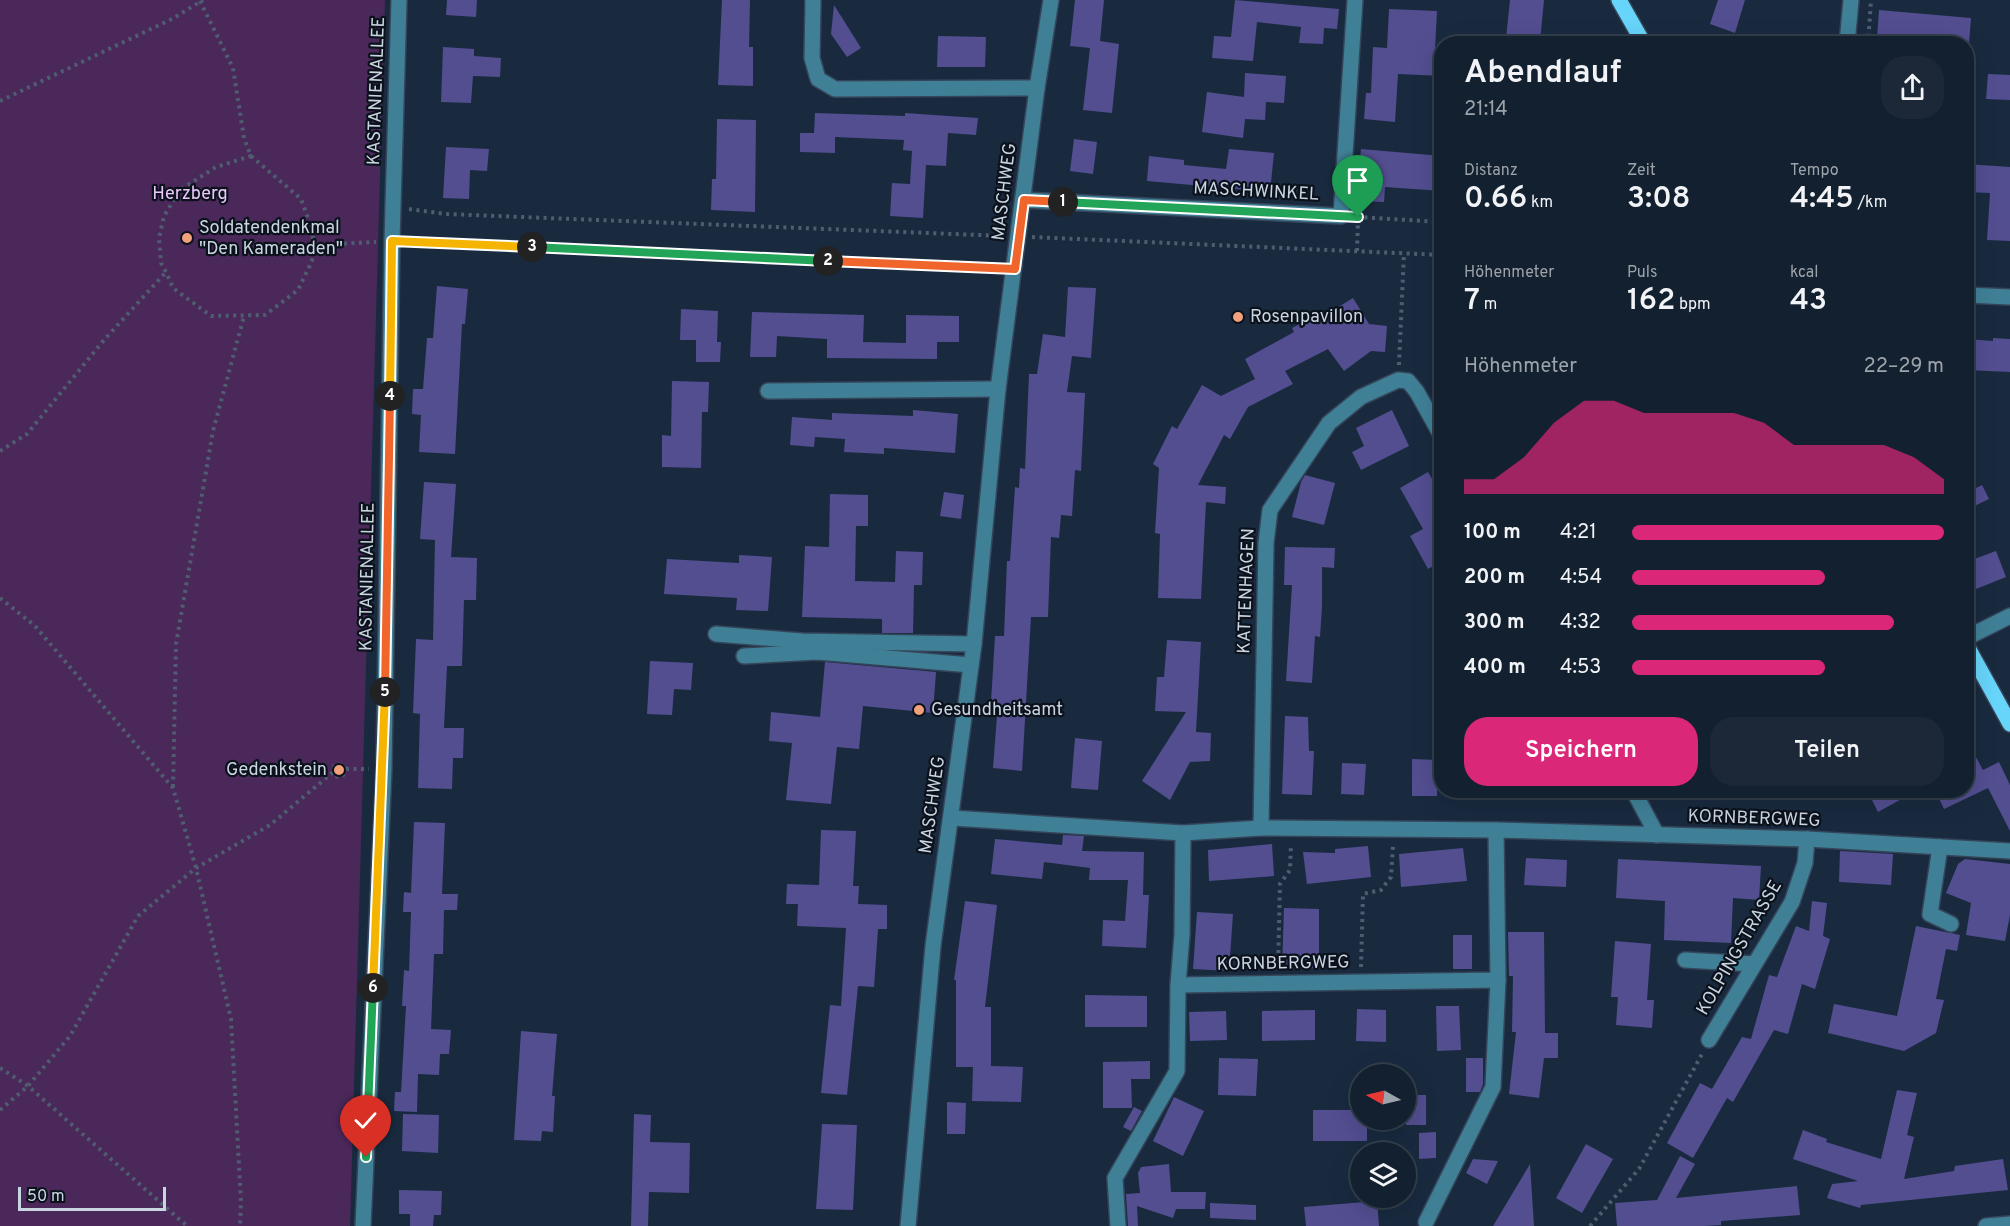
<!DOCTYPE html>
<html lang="de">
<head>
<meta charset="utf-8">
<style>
  :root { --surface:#13202f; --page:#1c2837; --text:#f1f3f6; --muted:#9da3aa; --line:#323e4b; --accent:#db2777 }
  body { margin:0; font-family:Overpass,sans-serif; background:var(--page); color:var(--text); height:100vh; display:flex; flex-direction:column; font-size:22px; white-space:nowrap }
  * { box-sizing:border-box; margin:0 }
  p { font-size:20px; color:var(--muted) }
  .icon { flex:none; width:33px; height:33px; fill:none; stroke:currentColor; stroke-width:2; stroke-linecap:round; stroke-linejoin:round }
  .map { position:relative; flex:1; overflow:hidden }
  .side { position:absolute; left:1434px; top:36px; width:540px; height:762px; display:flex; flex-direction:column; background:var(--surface); border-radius:24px; box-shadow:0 6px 24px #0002,0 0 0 2px var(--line) }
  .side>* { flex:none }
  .needle { width:39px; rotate:278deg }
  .controls { position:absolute; left:1350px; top:1064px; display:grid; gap:12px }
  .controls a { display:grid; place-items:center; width:66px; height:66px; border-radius:50%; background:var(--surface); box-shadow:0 6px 24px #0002,0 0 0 2px var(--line); font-size:30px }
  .scale { position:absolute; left:18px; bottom:15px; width:148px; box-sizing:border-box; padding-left:6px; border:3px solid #cad5e2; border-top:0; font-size:16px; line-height:21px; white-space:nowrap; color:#cad5e2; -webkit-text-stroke:4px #0b121c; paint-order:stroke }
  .pin { position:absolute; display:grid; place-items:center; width:51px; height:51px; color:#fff; margin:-62px -26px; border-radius:50% 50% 50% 0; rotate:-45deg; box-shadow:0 0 6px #0007 }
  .pin .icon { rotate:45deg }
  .km { position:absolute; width:30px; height:30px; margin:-15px; border-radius:50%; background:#222; color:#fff; font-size:16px; line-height:30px; text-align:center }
  .round { display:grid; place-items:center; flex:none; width:63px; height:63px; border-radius:24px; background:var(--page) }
  .overview { display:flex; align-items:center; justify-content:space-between; height:102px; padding:0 30px }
  h1 { font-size:33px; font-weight:600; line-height:45px }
  .metrics { display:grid; grid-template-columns:repeat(3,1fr); gap:9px; height:102px; padding:6px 30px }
  .metrics div { display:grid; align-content:center }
  .metrics b { font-size:30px; font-weight:600 }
  .metrics small { font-size:16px; font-weight:400 }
  .metrics p { font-size:16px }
  .chart { height:168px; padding:12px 30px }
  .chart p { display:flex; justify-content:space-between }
  .chart svg { width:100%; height:108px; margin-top:6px; fill:var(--accent); opacity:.7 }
  .button { display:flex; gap:12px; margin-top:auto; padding:12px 30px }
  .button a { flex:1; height:69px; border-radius:24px; background:var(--accent); color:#fff; font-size:24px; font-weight:600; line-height:69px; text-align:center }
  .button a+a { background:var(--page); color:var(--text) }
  ul { padding:0 30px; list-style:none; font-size:20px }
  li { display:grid; grid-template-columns:96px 72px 1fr; align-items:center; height:45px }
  li i { height:15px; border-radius:8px; background:var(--accent) }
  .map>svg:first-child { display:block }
  .green { fill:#4b285a }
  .building { fill:#524e90 }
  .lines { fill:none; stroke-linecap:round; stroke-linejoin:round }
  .minor-casing { stroke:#354559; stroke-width:18 }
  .major-casing { stroke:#354559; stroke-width:18 }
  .path { stroke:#4e5d70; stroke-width:4; stroke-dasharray:3 4.5; stroke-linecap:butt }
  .minor { stroke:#3f8097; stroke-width:15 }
  .major { stroke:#67d4f9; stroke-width:15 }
  .split-1-casing { stroke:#fff; stroke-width:12 }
  .split-2-casing { stroke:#fff; stroke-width:12 }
  .split-3-casing { stroke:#fff; stroke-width:12 }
  .split-4-casing { stroke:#fff; stroke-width:12 }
  .split-5-casing { stroke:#fff; stroke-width:12 }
  .split-6-casing { stroke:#fff; stroke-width:12 }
  .split-7-casing { stroke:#fff; stroke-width:12 }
  .split-1 { stroke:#22a559; stroke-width:8 }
  .split-2 { stroke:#f0652b; stroke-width:8 }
  .split-3 { stroke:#22a559; stroke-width:8 }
  .split-4 { stroke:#f5b400; stroke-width:8 }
  .split-5 { stroke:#f0652b; stroke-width:8 }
  .split-6 { stroke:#f5b400; stroke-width:8 }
  .split-7 { stroke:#22a559; stroke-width:8 }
  .poi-dot { fill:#f1a17c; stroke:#0b121c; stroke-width:2 }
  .labels { text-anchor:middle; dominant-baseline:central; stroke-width:4.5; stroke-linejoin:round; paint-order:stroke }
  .street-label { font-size:18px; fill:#cad5e2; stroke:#0b121c }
  .park-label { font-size:18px; fill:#ebc7fc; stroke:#0b121c }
  .poi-label { font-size:18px; fill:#cad5e2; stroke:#0b121c; text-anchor:start }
</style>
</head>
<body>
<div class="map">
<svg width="2010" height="1226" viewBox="0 0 2010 1226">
  <rect width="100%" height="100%" fill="#192a3f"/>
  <polygon class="green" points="0,0 385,0 350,1226 0,1226"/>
  <g class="building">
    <polygon points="447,0 477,0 476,17 446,15"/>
    <polygon points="722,0 750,0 749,47 753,47 753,86 718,85"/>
    <polygon points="1075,0 1104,0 1100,41 1119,44 1112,113 1083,110 1090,48 1070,46"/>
    <polygon points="1235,0 1339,9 1337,29 1324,28 1323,44 1299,43 1301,27 1257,22 1253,61 1212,58 1214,36 1231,37"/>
    <polygon points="1510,0 1544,0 1540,42 1506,38"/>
    <polygon points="1718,0 1745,0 1735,33 1710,24"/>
    <polygon points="834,5 861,48 847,57 831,34"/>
    <polygon points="1389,9 1437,11 1435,50 1442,50 1442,76 1398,74 1395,122 1364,119 1366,93 1371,93 1373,47 1387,48"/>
    <polygon points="1879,10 1971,18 1969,44 1877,39"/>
    <polygon points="938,36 986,37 985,67 937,67"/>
    <polygon points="443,47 474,49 474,56 501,58 500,77 473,76 471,103 441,102"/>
    <polygon points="1245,73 1286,76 1284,103 1266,102 1265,120 1245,119 1243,138 1202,132 1207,92 1244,97"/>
    <polygon points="1988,74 2010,75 2010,100 1986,99"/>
    <polygon points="815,113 905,116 905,113 978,118 976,135 948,133 946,166 926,165 923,218 890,216 892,183 910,184 912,151 903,150 904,140 835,137 835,153 800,152 800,133 814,133"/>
    <polygon points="717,119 756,120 755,212 711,210 712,179 716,179"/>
    <polygon points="1074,139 1097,142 1093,174 1070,171"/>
    <polygon points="446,147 489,149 487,171 470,170 469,199 443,198"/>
    <polygon points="1229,149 1274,153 1270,192 1147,181 1149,156 1184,160 1184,165 1226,169"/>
    <polygon points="1361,149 1442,156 1442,191 1385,187 1384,202 1356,201"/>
    <polygon points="1966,164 2010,167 2010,241 1987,240 1990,193 1966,192"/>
    <polygon points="437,286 468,289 465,324 462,324 455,454 419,452 421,415 412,414 413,389 423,389 427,338 433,338"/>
    <polygon points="1068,287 1096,288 1091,358 1072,356 1067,392 1085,393 1081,471 1075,470 1072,516 1061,515 1059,538 1051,537 1048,617 1031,617 1022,771 993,768 998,703 991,702 995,636 1004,636 1007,561 1010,561 1015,487 1019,488 1020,468 1025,469 1029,374 1037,374 1043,334 1065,337"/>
    <polygon points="1353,298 1369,324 1387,326 1385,352 1371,351 1344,371 1328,349 1285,371 1293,384 1248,407 1230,439 1224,435 1198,485 1226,487 1225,504 1206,502 1201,599 1158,598 1160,534 1155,533 1159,468 1153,464 1172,426 1177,429 1202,385 1221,396 1255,379 1245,359 1294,332 1292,328 1315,316 1317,320"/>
    <polygon points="681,309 718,311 717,342 721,342 720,362 696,362 696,340 680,340"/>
    <polygon points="752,312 864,315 863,342 906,343 906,315 959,316 959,342 937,342 937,359 827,358 827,339 777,336 776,357 750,357"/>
    <polygon points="1993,338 2010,339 2010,372 1966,370 1966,339 1993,341"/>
    <polygon points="672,381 709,382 708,412 702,412 701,468 662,467 662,435 671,436"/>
    <polygon points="913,410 958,414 955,453 884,448 884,454 844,452 845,439 815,437 814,447 790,445 792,417 832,420 832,413 913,416"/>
    <polygon points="1392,410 1409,446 1361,470 1352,452 1364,446 1356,428"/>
    <polygon points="1428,472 1442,496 1442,561 1428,569 1410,536 1423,529 1400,488"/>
    <polygon points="1305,475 1335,483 1324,525 1292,517 1301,482"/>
    <polygon points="424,482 456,484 451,557 477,558 476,600 464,600 462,666 447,666 444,728 464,728 463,758 453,758 452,789 418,788 420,714 413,713 416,639 433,640 435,540 420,539"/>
    <polygon points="1982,485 1989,499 1966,510 1966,493"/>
    <polygon points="944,492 964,495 961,519 940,516"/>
    <polygon points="830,494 868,495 868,526 856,526 855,581 895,582 896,551 923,552 922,585 914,585 913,633 882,633 882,619 802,617 805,546 829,547"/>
    <polygon points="1285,547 1335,548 1334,568 1322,567 1322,607 1320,637 1315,636 1312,683 1286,681 1292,585 1284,585"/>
    <polygon points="1996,551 2006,577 1971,591 1966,579 1966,562"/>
    <polygon points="739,555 772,557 768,611 736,610 737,598 664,594 667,559 739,563"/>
    <polygon points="1167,640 1201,642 1196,732 1211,733 1210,761 1190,762 1170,800 1142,781 1186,712 1155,711 1157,677 1164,677"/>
    <polygon points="650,661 693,663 691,690 674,689 672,715 647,714"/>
    <polygon points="825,662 936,672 933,713 863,706 859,749 837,747 831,804 786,800 792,743 769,741 771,712 820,717"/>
    <polygon points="1285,716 1308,717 1309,751 1314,751 1312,795 1282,794"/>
    <polygon points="1075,738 1102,741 1098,790 1071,788"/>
    <polygon points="1966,739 1983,770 1999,762 2010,785 2010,831 1988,788 1944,809 1935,790 1966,790"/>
    <polygon points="1412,759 1438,760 1437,796 1412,796"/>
    <polygon points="1342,763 1366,764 1364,795 1341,794"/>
    <polygon points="1867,790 1918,790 1878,812"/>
    <polygon points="414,822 445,823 442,894 458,894 457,910 444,910 443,954 434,954 431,1029 451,1030 449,1054 440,1054 439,1075 418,1074 417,1112 394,1111 395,1092 401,1092 406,1006 402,1006 404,970 409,971 411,912 403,912 404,892 411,893"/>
    <polygon points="821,830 856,831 853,886 859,886 858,904 887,905 887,929 878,929 874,987 858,986 847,1095 821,1093 830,1005 841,1006 846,928 797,926 798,904 786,904 787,884 819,885"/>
    <polygon points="1063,835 1084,836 1082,851 1144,852 1143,895 1149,895 1146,948 1102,946 1103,920 1125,921 1128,880 1089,880 1090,868 1044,862 1042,879 991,874 995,839 1062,845"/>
    <polygon points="1272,844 1274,876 1209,881 1208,850"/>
    <polygon points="1368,846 1371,877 1307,884 1303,852 1335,853 1335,849"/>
    <polygon points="1463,848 1467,881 1401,887 1399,854"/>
    <polygon points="1840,851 1893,854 1891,885 1839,882"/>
    <polygon points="1526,858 1567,860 1566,887 1524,885"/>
    <polygon points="1618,859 1761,866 1759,900 1733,898 1731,943 1664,940 1665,901 1616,898"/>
    <polygon points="1965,859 2010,864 2010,915 2005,941 1966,935 1971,903 1946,893 1958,864"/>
    <polygon points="965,901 997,905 985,1007 991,1007 991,1066 1023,1067 1021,1102 972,1101 973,1067 956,1067 956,980 954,980"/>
    <polygon points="1812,901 1827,903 1823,936 1830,939 1815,989 1802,984 1788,1034 1774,1030 1733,1102 1727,1098 1693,1158 1667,1143 1700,1083 1712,1089 1742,1037 1751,1039 1769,975 1777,977 1796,926 1809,931"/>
    <polygon points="1284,908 1319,909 1319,968 1282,969"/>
    <polygon points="1197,912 1233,914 1229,971 1193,969"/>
    <polygon points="1916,926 1960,935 1957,951 1946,949 1936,999 1944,1000 1936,1033 1904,1051 1828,1033 1834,1004 1897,1016"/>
    <polygon points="1508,932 1544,932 1545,1033 1558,1033 1558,1058 1544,1058 1539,1098 1509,1094 1516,1032 1512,1032 1513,976 1509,976"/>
    <rect x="1453" y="935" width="19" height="34"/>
    <polygon points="1615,941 1651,944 1647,1000 1654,1000 1652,1028 1616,1025 1618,997 1611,997"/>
    <polygon points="1085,995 1147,996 1147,1027 1085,1027"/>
    <polygon points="1436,1006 1459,1006 1461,1050 1437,1051"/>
    <polygon points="1357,1009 1386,1010 1386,1042 1356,1041"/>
    <polygon points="1315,1010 1315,1040 1262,1041 1262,1011"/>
    <polygon points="1226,1011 1227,1040 1190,1041 1189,1012"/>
    <polygon points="521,1031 557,1034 552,1096 555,1096 553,1132 542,1131 541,1141 514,1140"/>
    <polygon points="1219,1058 1258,1059 1256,1096 1218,1095"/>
    <polygon points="1466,1058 1483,1058 1483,1084 1480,1092 1466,1092"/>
    <polygon points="1150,1061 1150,1079 1131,1079 1132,1108 1103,1108 1103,1062"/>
    <polygon points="1897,1090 1917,1093 1907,1135 1914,1137 1904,1179 1954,1171 1955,1166 2003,1159 2008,1190 1861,1205 1860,1208 1827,1198 1832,1184 1858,1181 1793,1159 1803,1130 1827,1139 1826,1142 1881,1159"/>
    <rect x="1406" y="1095" width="20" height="30"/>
    <polygon points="1174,1097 1204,1111 1183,1156 1153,1141"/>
    <polygon points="947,1102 966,1103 965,1134 947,1134"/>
    <polygon points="1134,1107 1142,1111 1131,1131 1123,1127"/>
    <polygon points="1313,1110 1360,1110 1360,1119 1367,1119 1367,1141 1313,1141"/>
    <polygon points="403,1114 439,1115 438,1153 402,1151"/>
    <polygon points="634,1114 651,1115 650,1142 690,1143 689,1193 649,1192 648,1226 631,1226"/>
    <polygon points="822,1124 857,1125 853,1210 816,1209"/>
    <polygon points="1436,1132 1436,1158 1419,1159 1419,1133"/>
    <polygon points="1586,1144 1613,1159 1582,1213 1556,1198"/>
    <polygon points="1680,1156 1695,1164 1676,1198 1797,1186 1800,1215 1721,1221 1721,1225 1705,1226 1617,1226 1615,1203 1657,1200"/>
    <polygon points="1473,1159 1498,1161 1487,1184 1466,1173"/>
    <polygon points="1169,1164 1171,1192 1206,1192 1205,1209 1176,1209 1173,1218 1137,1206 1138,1226 1128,1226 1126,1194 1140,1193 1138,1173 1141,1167"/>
    <polygon points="1530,1164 1534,1226 1493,1226"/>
    <polygon points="399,1190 442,1191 441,1215 434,1215 433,1226 410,1226 410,1214 399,1214"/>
    <polygon points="1377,1201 1379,1226 1306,1226 1304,1207"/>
    <polygon points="1210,1203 1256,1205 1256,1220 1210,1218"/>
  </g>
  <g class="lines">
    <g class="minor-casing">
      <g id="minor">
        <polyline points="813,0 812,58 818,79 835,89 1037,88"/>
        <polyline points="1847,44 1851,0"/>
        <polyline points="1024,200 1341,216 1355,0"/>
        <polyline points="1966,295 2010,297"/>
        <polyline points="768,391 998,389"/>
        <polyline points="716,634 802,641 974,644"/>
        <polyline points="1966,638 2010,616"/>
        <polyline points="744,656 817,652 971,665"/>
        <polyline points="1633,790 1657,835"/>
        <polyline points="952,818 1183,833 1261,828 1496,830 1807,839 2010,851"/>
        <polyline points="1261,828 1266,543 1270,510 1329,423 1361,397 1398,380 1408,381 1417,392 1442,437"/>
        <polyline points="1183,833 1182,935 1178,985 1498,980 1496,830"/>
        <polyline points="1940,847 1930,914 1951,924"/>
        <polyline points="1685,960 1754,964"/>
        <polyline points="1709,1040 1792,902 1805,863 1807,839"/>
        <polyline points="1426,1222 1493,1087 1498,980"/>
        <polyline points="363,1226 384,769 392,241 399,0"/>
        <polyline points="908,1226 933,946 974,644 998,389 1037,88 1051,0"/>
        <polyline points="1118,1226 1115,1178 1177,1071 1178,985"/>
        <polyline points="1986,1226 2010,1224"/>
      </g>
    </g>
    <g class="major-casing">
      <g id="major">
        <polyline points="1619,0 1644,44"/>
        <polyline points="1966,644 2010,724"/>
      </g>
    </g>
    <g class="path">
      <polyline points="200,1 233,68 244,138 251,156"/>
      <polyline points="1868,44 1871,0"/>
      <polyline points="0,101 172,19 203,0"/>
      <polygon points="251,156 301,199 313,232 312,261 298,290 265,315 211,316 173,288 166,272 161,263 159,238 164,216 180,190 216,167"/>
      <polyline points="409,209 446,214 1004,236"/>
      <polyline points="1357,217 1442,222"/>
      <polyline points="1032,237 1442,255"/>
      <polyline points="407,242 999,269"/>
      <polyline points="314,245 376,242"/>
      <polyline points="1357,251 1358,221"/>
      <polyline points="1399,365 1404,253"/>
      <polyline points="0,451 27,434 104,340 166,272"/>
      <polyline points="0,598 35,626 173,788 196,868 231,1019 241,1202 240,1226"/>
      <polyline points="346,769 369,769"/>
      <polyline points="173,787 176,644 213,431 244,316"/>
      <polyline points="1361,967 1363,894 1381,890 1391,877 1393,846"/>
      <polyline points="1278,968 1280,884 1290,870 1291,844"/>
      <polyline points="0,1068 28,1086 187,1226"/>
      <polyline points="0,1110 28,1086 70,1036 138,916 196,868 270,825 332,773 335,764 344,765 346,769 342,777 334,776 332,773"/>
      <polyline points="1590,1226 1639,1169 1702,1054"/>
    </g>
    <use href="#minor" class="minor"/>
    <use href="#major" class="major"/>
  </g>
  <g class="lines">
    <g class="split-1-casing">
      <polyline id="split-1" points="1063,202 1358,217"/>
    </g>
    <g class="split-2-casing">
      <polyline id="split-2" points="828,261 1015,269 1024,200 1063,202"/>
    </g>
    <g class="split-3-casing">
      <polyline id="split-3" points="532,247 828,261"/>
    </g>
    <g class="split-4-casing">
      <polyline id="split-4" points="390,396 392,241 532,247"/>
    </g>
    <g class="split-5-casing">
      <polyline id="split-5" points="385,692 390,396"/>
    </g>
    <g class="split-6-casing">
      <polyline id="split-6" points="373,988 385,692"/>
    </g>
    <g class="split-7-casing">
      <polyline id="split-7" points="366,1157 373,988"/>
    </g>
    <use href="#split-1" class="split-1"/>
    <use href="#split-2" class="split-2"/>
    <use href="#split-3" class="split-3"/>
    <use href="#split-4" class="split-4"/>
    <use href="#split-5" class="split-5"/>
    <use href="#split-6" class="split-6"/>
    <use href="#split-7" class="split-7"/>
  </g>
  <g class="poi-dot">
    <circle cx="187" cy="238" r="6"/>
    <circle cx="1238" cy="317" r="6"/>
    <circle cx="919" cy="710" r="6"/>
    <circle cx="339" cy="770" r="6"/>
  </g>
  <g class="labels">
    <g class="street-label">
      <text transform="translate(377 91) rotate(-88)">KASTANIENALLEE</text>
      <text transform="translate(1005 192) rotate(-83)">MASCHWEG</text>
      <text transform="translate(1256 192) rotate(3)">MASCHWINKEL</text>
      <text transform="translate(368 577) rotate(-89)">KASTANIENALLEE</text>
      <text transform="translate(1247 591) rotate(-88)">KATTENHAGEN</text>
      <text transform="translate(933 805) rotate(-82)">MASCHWEG</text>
      <text transform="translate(1754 819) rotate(2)">KORNBERGWEG</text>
      <text transform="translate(1740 948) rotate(-60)">KOLPINGSTRASSE</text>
      <text transform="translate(1283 964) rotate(-1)">KORNBERGWEG</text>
    </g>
    <g class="park-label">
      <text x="190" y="194">Herzberg</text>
    </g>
    <g class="poi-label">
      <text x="199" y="228">Soldatendenkmal<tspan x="199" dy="21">"Den Kameraden"</tspan></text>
      <text x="1250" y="317">Rosenpavillon</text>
      <text x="931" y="710">Gesundheitsamt</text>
      <text x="327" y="770" text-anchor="end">Gedenkstein</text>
    </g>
  </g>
</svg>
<div class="controls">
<a><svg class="needle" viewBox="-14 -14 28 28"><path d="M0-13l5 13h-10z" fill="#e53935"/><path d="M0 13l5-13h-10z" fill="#9da3aa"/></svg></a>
<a><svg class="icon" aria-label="layers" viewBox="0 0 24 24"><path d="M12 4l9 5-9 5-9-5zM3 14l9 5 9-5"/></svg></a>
</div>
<div class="scale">50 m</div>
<div class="pin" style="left:1358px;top:217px;background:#1e9e55"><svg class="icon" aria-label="arrive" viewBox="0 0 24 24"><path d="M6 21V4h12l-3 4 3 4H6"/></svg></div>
<div class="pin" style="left:366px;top:1157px;background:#d93025"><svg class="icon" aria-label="check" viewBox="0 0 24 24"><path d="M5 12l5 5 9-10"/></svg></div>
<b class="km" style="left:1063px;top:202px">1</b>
<b class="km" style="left:828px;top:261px">2</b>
<b class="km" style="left:532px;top:247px">3</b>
<b class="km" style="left:390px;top:396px">4</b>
<b class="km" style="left:385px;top:692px">5</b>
<b class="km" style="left:373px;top:988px">6</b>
<section class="side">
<div class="overview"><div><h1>Abendlauf</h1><p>21:14</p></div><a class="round"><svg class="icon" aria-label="share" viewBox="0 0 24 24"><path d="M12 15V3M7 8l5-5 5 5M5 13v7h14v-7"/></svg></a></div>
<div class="metrics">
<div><p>Distanz</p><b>0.66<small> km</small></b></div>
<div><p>Zeit</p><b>3:08</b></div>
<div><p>Tempo</p><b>4:45<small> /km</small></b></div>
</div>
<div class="metrics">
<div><p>Höhenmeter</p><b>7<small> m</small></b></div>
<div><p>Puls</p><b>162<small> bpm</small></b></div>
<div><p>kcal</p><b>43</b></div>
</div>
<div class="chart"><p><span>Höhenmeter</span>22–29 m</p>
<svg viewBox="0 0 160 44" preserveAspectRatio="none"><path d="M0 44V38L10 38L20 29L30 15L40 6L50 6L60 11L70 11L80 11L90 11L100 15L110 24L120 24L130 24L140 24L150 29L160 38V44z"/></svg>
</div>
<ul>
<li><b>100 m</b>4:21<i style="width:100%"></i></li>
<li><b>200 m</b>4:54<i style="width:62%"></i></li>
<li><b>300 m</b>4:32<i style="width:84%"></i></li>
<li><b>400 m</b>4:53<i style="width:62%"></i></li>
</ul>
<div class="button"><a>Speichern</a><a>Teilen</a></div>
</section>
</div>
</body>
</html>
